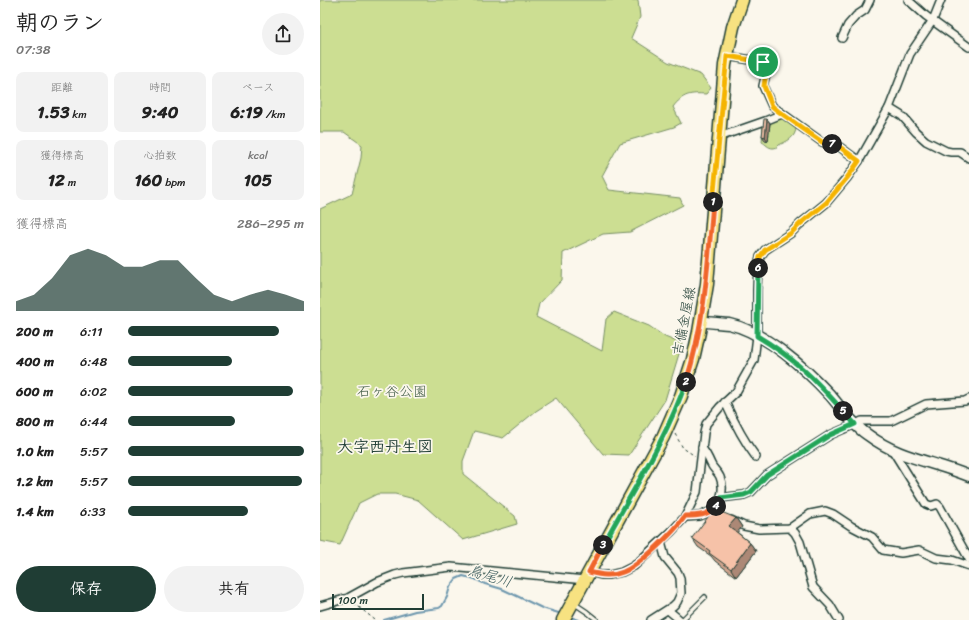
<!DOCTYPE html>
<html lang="ja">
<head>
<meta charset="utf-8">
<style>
  :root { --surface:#fff; --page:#f2f2f2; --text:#222; --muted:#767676; --accent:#1f3d34 }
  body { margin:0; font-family:Sriracha,"Klee One",sans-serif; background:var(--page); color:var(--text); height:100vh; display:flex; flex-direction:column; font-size:15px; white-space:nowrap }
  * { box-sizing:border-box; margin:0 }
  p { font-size:13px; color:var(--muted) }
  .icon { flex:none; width:22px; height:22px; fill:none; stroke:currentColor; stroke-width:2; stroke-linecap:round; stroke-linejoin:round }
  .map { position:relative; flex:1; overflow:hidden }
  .sheet { display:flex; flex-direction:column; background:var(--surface); width:320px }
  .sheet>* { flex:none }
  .scale { position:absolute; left:12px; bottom:10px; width:92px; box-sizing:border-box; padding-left:4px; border:2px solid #1f3d34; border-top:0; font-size:11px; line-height:14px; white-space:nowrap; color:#1f3d34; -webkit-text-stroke:3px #fbf7ec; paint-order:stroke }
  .pin { position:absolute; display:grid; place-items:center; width:34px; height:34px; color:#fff; margin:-17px; border:2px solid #fff; border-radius:50%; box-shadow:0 1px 4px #0007 }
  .km { position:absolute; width:20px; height:20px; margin:-10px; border-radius:50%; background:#222; color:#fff; font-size:11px; line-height:20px; text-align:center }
  .round { display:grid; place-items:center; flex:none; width:42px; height:42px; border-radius:21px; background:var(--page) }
  .headline { display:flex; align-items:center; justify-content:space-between; height:68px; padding:0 16px }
  h1 { font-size:22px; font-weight:700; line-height:30px }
  .metrics { display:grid; grid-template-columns:repeat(3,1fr); gap:6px; height:68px; padding:4px 16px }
  .metrics div { display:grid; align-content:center; border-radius:8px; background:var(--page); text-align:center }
  .metrics b { font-size:17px; font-weight:700 }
  .metrics small { font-size:11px; font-weight:400 }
  .metrics p { font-size:11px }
  .chart { height:112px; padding:8px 16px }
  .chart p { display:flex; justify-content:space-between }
  .chart svg { width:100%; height:72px; margin-top:4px; fill:var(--accent); opacity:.7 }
  .button { display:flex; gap:8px; margin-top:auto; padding:8px 16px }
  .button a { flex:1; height:46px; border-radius:24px; background:var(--accent); color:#fff; font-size:16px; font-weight:700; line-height:46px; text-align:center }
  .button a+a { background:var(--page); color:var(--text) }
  ul { padding:0 16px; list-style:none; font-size:13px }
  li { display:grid; grid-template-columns:64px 48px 1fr; align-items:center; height:30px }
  li i { height:10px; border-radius:5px; background:var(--accent) }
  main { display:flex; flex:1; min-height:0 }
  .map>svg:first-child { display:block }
  .green { fill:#ccde92; stroke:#768e63 }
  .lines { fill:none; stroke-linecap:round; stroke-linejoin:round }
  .stream { stroke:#6c96ad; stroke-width:2 }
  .lane-casing { stroke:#1f3d34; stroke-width:6 }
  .street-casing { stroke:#1f3d34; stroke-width:10 }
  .secondary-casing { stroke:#1f3d34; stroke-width:13 }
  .primary-casing { stroke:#1f3d34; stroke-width:15 }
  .path { stroke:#1f3d34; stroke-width:1; stroke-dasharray:3 3; stroke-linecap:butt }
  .lane { stroke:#fbf7ec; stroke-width:3.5 }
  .street { stroke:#fbf7ec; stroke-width:7 }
  .secondary { stroke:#fbf7ec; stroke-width:10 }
  .primary { stroke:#f7e281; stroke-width:12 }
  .wall { fill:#d4a790; stroke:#1f3d34 }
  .shaded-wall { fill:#ac8876; stroke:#1f3d34 }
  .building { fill:#f6c2a8; stroke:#1f3d34 }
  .split-1-casing { stroke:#fff; stroke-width:8 }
  .split-2-casing { stroke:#fff; stroke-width:8 }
  .split-3-casing { stroke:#fff; stroke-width:8 }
  .split-4-casing { stroke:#fff; stroke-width:8 }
  .split-5-casing { stroke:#fff; stroke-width:8 }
  .split-6-casing { stroke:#fff; stroke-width:8 }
  .split-7-casing { stroke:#fff; stroke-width:8 }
  .split-8-casing { stroke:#fff; stroke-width:8 }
  .split-1 { stroke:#f5b400; stroke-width:5 }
  .split-2 { stroke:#f0652b; stroke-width:5 }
  .split-3 { stroke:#22a559; stroke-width:5 }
  .split-4 { stroke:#f0652b; stroke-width:5 }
  .split-5 { stroke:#22a559; stroke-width:5 }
  .split-6 { stroke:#22a559; stroke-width:5 }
  .split-7 { stroke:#f5b400; stroke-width:5 }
  .split-8 { stroke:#f5b400; stroke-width:5 }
  .labels { text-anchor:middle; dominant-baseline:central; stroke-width:3.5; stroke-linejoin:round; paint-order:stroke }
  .street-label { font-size:14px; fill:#1f3d34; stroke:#fbf7ec }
  .park-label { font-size:14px; fill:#425d47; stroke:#fbf7ec }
  .water-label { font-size:15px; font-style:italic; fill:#395b5c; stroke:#fbf7ec }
  .quarter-label { font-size:16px; font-weight:bold; fill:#1f3d34; stroke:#fbf7ec }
</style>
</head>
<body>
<main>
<section class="sheet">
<div class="headline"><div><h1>朝のラン</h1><p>07:38</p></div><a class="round"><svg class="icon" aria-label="share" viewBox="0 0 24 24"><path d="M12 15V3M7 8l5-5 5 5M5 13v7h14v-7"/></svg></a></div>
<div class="metrics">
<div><p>距離</p><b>1.53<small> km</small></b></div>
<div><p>時間</p><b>9:40</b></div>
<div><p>ペース</p><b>6:19<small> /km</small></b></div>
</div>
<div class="metrics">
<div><p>獲得標高</p><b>12<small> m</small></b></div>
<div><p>心拍数</p><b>160<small> bpm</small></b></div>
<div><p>kcal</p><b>105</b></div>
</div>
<div class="chart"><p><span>獲得標高</span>286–295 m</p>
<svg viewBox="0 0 160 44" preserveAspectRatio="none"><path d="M0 44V38L10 34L20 24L30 10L40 6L50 10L60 17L70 17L80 13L90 13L100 24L110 34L120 38L130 34L140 31L150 34L160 38V44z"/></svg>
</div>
<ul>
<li><b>200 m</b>6:11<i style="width:86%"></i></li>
<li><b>400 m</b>6:48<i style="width:59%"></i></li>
<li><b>600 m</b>6:02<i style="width:94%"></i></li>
<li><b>800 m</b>6:44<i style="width:61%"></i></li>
<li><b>1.0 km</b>5:57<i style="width:100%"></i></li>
<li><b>1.2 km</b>5:57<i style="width:99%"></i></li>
<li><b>1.4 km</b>6:33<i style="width:68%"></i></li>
</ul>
<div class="button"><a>保存</a><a>共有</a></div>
</section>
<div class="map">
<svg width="649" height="620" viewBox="0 0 649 620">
  <rect width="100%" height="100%" fill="#fbf7ec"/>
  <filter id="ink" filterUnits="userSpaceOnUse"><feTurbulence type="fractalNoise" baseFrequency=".025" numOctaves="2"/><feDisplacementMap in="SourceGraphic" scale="8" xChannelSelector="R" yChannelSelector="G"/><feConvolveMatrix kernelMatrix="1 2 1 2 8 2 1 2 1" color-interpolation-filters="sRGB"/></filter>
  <g filter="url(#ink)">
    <g class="green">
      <path d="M 0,0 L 318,0 L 320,17 L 311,38 L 348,62 L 381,75 L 391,88 L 386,94 C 370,93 363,94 353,107 L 361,123 L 354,127 L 300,143 L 282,176 L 289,190 L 360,198 L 363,205 L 310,232 L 283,234 L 243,253 L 242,280 L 219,304 L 216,317 L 282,351 L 286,319 L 294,312 L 329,326 L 345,337 L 362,344 L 345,400 L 309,455 L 283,454 L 236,398 L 216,411 L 183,438 L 154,431 L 143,461 L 143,474 L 195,516 L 197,524 L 143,540 L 98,500 L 75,494 L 57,494 L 39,503 L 20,545 L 0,541 L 0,209 L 32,194 L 41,158 L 42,145 L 24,132 L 0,132 Z"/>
      <path d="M 462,117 L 476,127 C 476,138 467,141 459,145 C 457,147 456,148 453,148 C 448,148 446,144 442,142 L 443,124 Z"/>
    </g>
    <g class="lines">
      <g class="stream">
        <polyline points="250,617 259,620"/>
        <polyline points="64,620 95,611 119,608 122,606 127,597 130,587 136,579 143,576 155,579 165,584 182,589 222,608 242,614"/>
      </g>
      <g class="lane-casing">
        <g id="lane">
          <polyline points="255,604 267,612 277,620"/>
          <polyline points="362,620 385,597"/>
        </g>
      </g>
      <g class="street-casing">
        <g id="street">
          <polyline points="588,0 606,16 649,47"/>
          <polyline points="522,38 528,25 536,16 545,10 550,0"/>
          <polyline points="407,56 443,62 446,64 447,70 443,86 452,106 502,142 517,145 539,161"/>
          <polyline points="569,108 582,116 596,132 606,141 626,151 631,152 640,152 649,158"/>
          <polyline points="399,137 445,121 462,114"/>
          <path d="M 405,402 C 414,422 423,440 436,457"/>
          <path d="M 382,448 C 388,456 387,456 391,464 C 393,469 398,472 400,477 C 405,489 401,503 391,511"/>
          <polyline points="573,451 606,504 611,506 617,504 620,507 649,559"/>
          <polyline points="400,498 424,495 431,492 447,475 510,435 538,423 542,421 571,421 606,404 645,401 649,399"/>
          <polyline points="365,517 380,516 391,511 399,515"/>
          <polyline points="411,520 424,526 439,529 470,528 490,514 505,511 513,514 531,526 552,537 563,550 581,553 599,550 616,558 632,560 649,566"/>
          <polyline points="470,528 475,533 480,542 493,587 510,605 519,620"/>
          <polyline points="269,572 281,575 289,575 302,572 314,566 351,532 365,517 377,492 384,433 386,424 400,407 416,392 434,360 437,336 437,290 438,265 440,257 445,250 471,233 480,224 506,203 527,178 539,161 569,108 590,54 613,20 621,0"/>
          <polyline points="0,606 28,598 57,582 75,575 83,573 131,567 265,580"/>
          <polyline points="348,610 360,620"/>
          <polyline points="331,620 353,606 357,602 361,593 360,578 358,573 345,557 341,542"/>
        </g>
      </g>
      <g class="secondary-casing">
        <path id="secondary" d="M 381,321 C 390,323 400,323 409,324 C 445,332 486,369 510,395 C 522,409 533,425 548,435 C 580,459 613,461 649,476"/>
      </g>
      <g class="primary-casing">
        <polyline id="primary" points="243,620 343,437 361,396 373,359 379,332 387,284 405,65 413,27 422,0"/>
      </g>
      <g class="path">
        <polyline points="355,434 363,448 375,456"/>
        <polyline points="34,603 55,620"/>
      </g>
      <use href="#lane" class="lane"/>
      <use href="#street" class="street"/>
      <use href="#secondary" class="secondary"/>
      <use href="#primary" class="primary"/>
    </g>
    <g class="wall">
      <polygon points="447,119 450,123 448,141 445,140 442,136"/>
      <polygon points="416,518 422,527 417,532 430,543 436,551 416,577 395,561 391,556 378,547 372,538"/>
    </g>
    <g class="shaded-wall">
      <polygon points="447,119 450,123 448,141 445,137"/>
      <polygon points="416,518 422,527 415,535 409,526"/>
      <polygon points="430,543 436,551 416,577 411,569"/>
    </g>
    <g class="building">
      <polygon points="444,119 447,119 445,137 442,136"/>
      <polygon points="394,509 416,518 409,526 430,543 411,569 389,553 390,551 372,538"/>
    </g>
  </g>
  <g class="lines" filter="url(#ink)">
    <g class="split-1-casing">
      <polyline id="split-1" points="393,202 407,56 443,62"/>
    </g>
    <g class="split-2-casing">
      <path id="split-2" d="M 366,382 C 385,323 388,263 393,202"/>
    </g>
    <g class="split-3-casing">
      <path id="split-3" d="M 283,545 C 312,491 346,440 366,382"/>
    </g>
    <g class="split-4-casing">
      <path id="split-4" d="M 283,545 L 269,572 C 281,575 291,577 303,572 C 319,566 355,531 365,516 C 377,516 388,516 396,506"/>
    </g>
    <g class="split-5-casing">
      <polyline id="split-5" points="396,506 400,498 424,495 431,492 447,475 510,435 535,424 523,411"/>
    </g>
    <g class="split-6-casing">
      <path id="split-6" d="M 438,268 L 437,336 C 473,357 495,379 523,411"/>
    </g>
    <g class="split-7-casing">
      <polyline id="split-7" points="438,268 440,257 445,250 471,233 480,224 506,203 527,178 539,161 517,145 512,144"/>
    </g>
    <g class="split-8-casing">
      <polyline id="split-8" points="443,62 447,66 444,86 452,106 458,111 502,142 512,144"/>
    </g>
    <use href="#split-1" class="split-1"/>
    <use href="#split-2" class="split-2"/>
    <use href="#split-3" class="split-3"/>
    <use href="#split-4" class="split-4"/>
    <use href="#split-5" class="split-5"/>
    <use href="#split-6" class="split-6"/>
    <use href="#split-7" class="split-7"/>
    <use href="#split-8" class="split-8"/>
  </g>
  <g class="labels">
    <g class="street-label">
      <text transform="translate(364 321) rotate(-79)">吉備金屋線</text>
    </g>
    <g class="park-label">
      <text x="72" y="391">石ヶ谷公園</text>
    </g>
    <g class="water-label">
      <text transform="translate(170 576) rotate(17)">鳥尾川</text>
    </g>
    <g class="quarter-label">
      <text x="65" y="446">大字西丹生図</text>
    </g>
  </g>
</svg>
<div class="scale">100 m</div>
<div class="pin" style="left:443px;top:62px;background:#1e9e55"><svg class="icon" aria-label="arrive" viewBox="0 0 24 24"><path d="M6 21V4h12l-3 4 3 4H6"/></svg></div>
<b class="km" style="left:393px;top:202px">1</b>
<b class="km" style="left:366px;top:382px">2</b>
<b class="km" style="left:283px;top:545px">3</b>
<b class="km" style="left:396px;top:506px">4</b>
<b class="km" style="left:523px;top:411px">5</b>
<b class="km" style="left:438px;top:268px">6</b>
<b class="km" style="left:512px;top:144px">7</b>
</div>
</main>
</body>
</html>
